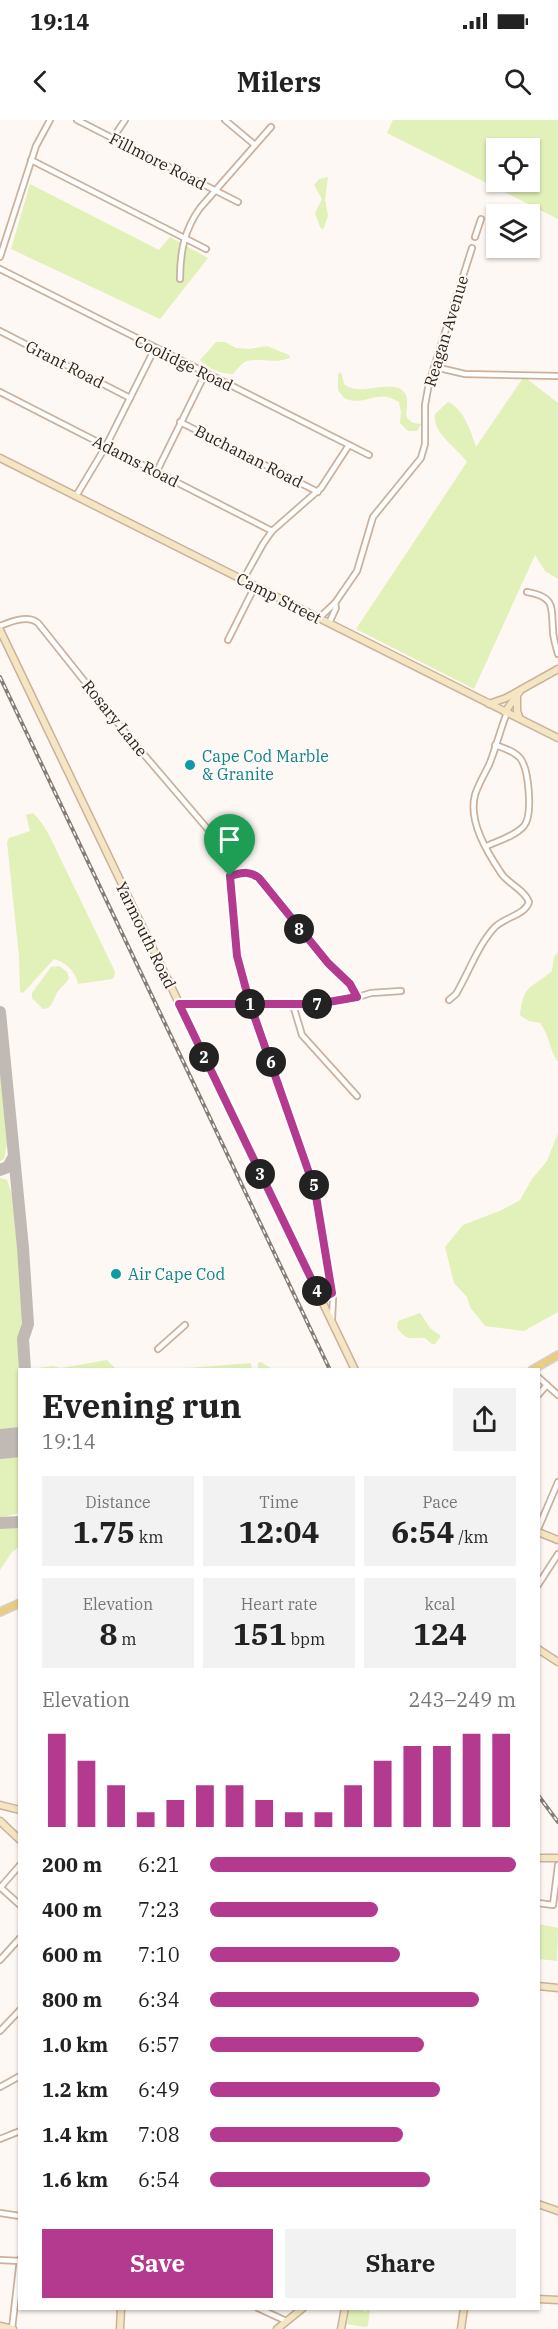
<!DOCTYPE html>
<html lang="en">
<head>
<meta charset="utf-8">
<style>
  :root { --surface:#fff; --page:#f2f2f2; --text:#222; --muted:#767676; --accent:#b33a8e }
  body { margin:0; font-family:"IBM Plex Serif",serif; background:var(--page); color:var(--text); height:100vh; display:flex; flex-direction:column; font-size:22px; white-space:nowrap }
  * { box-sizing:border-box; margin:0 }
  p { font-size:20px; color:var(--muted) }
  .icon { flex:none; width:33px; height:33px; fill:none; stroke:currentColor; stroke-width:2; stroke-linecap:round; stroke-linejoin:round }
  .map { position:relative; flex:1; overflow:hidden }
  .details { position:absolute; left:18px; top:1248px; width:522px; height:942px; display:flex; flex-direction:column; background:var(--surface); border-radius:0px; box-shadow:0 2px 4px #0004 }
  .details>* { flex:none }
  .controls { position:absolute; left:486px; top:18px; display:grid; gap:12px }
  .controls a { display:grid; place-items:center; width:54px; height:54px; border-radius:0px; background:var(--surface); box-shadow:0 2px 4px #0004; font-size:30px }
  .pin { position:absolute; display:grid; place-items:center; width:51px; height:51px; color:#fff; margin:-62px -26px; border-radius:50% 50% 50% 0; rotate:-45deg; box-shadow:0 0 6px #0007 }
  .pin .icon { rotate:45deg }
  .km { position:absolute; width:30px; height:30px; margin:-15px; border-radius:50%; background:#222; color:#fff; font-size:16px; line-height:30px; text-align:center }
  .round { display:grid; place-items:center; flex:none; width:63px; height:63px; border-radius:0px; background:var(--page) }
  .head { display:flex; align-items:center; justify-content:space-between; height:102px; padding:0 24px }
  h1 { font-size:33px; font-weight:700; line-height:45px }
  .figures { display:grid; grid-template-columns:repeat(3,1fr); gap:9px; height:102px; padding:6px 24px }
  .figures div { display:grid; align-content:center; border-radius:0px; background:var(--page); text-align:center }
  .figures b { font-size:30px; font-weight:700 }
  .figures small { font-size:16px; font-weight:400 }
  .figures p { font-size:16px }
  .chart { height:168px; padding:12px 24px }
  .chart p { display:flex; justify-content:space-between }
  .chart svg { width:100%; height:108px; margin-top:6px; stroke:var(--accent); stroke-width:6 }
  .button { display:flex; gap:12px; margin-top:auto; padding:12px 24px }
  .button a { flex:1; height:69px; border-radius:0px; background:var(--accent); color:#fff; font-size:24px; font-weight:700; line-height:69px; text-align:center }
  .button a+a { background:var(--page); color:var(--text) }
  ul { padding:0 24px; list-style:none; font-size:20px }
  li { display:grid; grid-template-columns:96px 72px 1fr; align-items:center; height:45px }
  li i { height:15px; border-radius:8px; background:var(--accent) }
  .status { display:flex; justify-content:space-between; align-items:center; height:42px; padding:0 30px; background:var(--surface); direction:ltr }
  .status svg { height:16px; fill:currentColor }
  header { display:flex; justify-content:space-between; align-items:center; height:78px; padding:0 24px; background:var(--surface); font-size:27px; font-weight:700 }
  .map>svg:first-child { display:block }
  .green { fill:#e2f0b9; fill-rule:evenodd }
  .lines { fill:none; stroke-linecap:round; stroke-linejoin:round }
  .taxiway { stroke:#c1bab4; stroke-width:12 }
  .runway { stroke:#c1bab4; stroke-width:30 }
  .street-casing { stroke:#cbb19d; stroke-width:8 }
  .secondary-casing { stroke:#cbb19d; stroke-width:9 }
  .primary-casing { stroke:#d4d2d1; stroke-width:10 }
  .street { stroke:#fff; stroke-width:4.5 }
  .secondary { stroke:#f4e6c2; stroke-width:6 }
  .primary { stroke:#e9cd85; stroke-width:7 }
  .rail-casing { stroke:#857d76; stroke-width:4 }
  .rail { stroke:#fdf8f3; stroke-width:1.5; stroke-dasharray:4.5; stroke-linecap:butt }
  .route-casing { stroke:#fff; stroke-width:12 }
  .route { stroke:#b33a8e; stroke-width:8 }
  .culture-dot { fill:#0f9aa8; stroke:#fdf8f3; stroke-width:2 }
  .labels { text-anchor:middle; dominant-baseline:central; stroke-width:4.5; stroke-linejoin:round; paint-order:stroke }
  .street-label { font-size:16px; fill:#291f17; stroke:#fdf8f3 }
  .culture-label { font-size:16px; fill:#0d838f; stroke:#fdf8f3; text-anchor:start }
</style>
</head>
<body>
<div class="status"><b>19:14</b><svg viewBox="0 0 49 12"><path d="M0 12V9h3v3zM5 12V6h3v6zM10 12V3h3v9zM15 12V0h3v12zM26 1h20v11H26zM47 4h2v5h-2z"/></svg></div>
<header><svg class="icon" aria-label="back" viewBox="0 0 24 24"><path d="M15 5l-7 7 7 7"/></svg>Milers<svg class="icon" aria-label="search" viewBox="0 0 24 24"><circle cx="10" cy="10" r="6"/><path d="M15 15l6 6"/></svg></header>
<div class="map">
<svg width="558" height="2209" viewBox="0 0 558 2209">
  <rect width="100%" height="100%" fill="#fdf8f3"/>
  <g class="green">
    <path d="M 393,0 L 558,0 L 558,99 L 387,13 ZM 496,28 L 530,28 L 530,62 L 496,62 Z"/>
    <polygon points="328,57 325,79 328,96 323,110 320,107 315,93 322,79 314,65 319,59"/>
    <polygon points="30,64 159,130 170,117 208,138 160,199 11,129"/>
    <path d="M 216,222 L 225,222 L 236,228 L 249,229 L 267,226 L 289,235 L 290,238 C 273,244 261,238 247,241 C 241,243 237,250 233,254 C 221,254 208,248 200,240 Z"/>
    <path d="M 341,252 L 344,264 C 362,279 395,255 406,275 C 409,282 405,291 407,298 L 413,303 L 421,304 L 417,311 L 408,311 L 400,303 L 401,292 L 399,282 C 376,267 365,288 344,278 L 338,270 L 338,254 Z"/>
    <path d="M 523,258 L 527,259 L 558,283 L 558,459 L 545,451 L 535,435 L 474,569 L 356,509 L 467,342 C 456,327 432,313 435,294 L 448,282 C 464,289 471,312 476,327 Z"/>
    <path d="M 33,693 C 47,706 55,728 64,746 C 81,781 98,816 115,852 L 114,857 L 112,859 L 78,864 C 76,852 66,842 54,839 L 24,872 L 21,873 L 20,870 L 19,836 L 7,722 L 9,718 L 30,711 L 26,695 Z"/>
    <path d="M 558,832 L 558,942 C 549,930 550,915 540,903 L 529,901 L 520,895 C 524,863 530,870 552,851 L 554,837 Z"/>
    <path d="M 59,846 L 67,852 L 69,858 C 66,864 63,865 59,870 C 54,876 54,883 48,888 L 43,889 L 32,878 L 32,873 L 51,847 Z"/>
    <polygon points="0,935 6,999 7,1024 4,1039 0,1041"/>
    <polygon points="558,1013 558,1192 524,1211 485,1206 470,1187 467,1177 454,1163 445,1127 463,1105 502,1090 520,1080 532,1059 547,1041"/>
    <polygon points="0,1058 7,1060 13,1077 23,1196 18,1219 20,1249 19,1307 0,1309"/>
    <path d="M 420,1193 L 430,1208 L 441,1216 L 435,1224 L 432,1224 L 425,1218 C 410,1217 408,1222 397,1208 L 398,1201 Z"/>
    <polygon points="107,1240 116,1249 30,1249 53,1246 61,1248"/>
    <polygon points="261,1242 272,1249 175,1249 251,1243 252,1249 258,1248 258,1243"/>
    <polygon points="19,1337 19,1393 0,1398 0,1339"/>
    <polygon points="19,1407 19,1427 12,1432 0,1450 0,1409"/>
    <polygon points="539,1804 558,1808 557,1841 539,1839"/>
    <polygon points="349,2189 361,2189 365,2192 370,2189 368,2206 364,2207 347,2204"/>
  </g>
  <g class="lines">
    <g class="taxiway">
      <polyline points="0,892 23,1128 28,1204 23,1219 25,1250"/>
      <polyline points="0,1050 8,1047 13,1038"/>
      <polyline points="0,1403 20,1402"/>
    </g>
    <polyline class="runway" points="0,1324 20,1322"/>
    <g class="street-casing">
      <g id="street">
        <polyline points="77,0 238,82"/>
        <polyline points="225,0 255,25"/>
        <polyline points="113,18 125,0"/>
        <polyline points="31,40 206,129"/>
        <polyline points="475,117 481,99"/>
        <polyline points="0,137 36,26 50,0"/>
        <polyline points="0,149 369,335"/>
        <path d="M 180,159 C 180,133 184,110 200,88 L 271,7"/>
        <polyline points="0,211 130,278"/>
        <polyline points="435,247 465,254 558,256"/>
        <polyline points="0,272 272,411"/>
        <polyline points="180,302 318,372"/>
        <polyline points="157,351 205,254"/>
        <polyline points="76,376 106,326 155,228"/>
        <polyline points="243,460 263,424 272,411 321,368 349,325"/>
        <path d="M 527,472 C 556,477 551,487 553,510 C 553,519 556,526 558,534"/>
        <polyline points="319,498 335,483 357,451 373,397 421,338 425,324 425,285 429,263 472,128"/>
        <polyline points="329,503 336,488 335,483"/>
        <path d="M 0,506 C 12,501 28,495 38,503 L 129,617 L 223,727 L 230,756 L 237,836 L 240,851 L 293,1011 L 315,1070 L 333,1179 L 332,1199"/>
        <polyline points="228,520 255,466"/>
        <path d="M 487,726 C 498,721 515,716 524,706 C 533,695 529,649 520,638 C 514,631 504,628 495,625"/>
        <path d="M 230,756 C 242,753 249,750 259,758 L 328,843 L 349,864 L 357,877"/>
        <path d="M 449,880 L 456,874 C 469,852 478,825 495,807 C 505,797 525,795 529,782 C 524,769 508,764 501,753 C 487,732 468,701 475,675 C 478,665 484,655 489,645 C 496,628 500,610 507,593"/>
        <polyline points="179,884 187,882 226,885 317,884 351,879 371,873 401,871"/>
        <polyline points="293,885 302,915 357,976"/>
        <polyline points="158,1229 185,1205"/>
        <polyline points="538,1257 558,1275"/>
        <polyline points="538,1275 547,1265"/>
        <polyline points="538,1409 558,1362"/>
        <polyline points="538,1465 558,1434"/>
        <polyline points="0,1767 20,1785"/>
        <polyline points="0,1768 20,1745"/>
        <polyline points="538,1783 553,1785 558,1745"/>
        <polyline points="0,1840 20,1818"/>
        <polyline points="0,1911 20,1890"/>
        <polyline points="0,1967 20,1956"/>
        <polyline points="0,2019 20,2011"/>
        <polyline points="0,2093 20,2096"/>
        <polyline points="0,2140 20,2141"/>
        <polyline points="258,2188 286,2201"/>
        <polyline points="12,2209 20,2139"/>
      </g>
    </g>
    <g class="secondary-casing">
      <g id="secondary">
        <polyline points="0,338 558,618"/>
        <polyline points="0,510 355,1250"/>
        <polyline points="517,578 517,591 520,599"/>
        <polyline points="489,584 506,578 558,549"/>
        <polyline points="505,592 520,571"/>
        <polyline points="538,1412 558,1420"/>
        <polyline points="538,1529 558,1542"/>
        <polyline points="0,1685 20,1690"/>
        <polyline points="0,1701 20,1720"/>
        <polyline points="538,1738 558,1738"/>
        <polyline points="538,1866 558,1868"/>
        <polyline points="538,2084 558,2091"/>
        <polyline points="538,2179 558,2180"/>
        <polyline points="0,2206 13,2209"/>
        <polyline points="120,2209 121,2188"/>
        <polyline points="277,2209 303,2188"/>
        <polyline points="341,2209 345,2188"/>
        <polyline points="461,2209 464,2188"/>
      </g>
    </g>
    <g class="primary-casing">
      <g id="primary">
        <polyline points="532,1250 558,1235"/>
        <polyline points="0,1492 20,1483"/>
      </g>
    </g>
    <use href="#street" class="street"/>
    <use href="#secondary" class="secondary"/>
    <use href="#primary" class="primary"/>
    <g class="rail-casing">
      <g id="rail">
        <polyline points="0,557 330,1250"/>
        <polyline points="538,1675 558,1702"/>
      </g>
    </g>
    <use href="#rail" class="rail"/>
  </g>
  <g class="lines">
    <g class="route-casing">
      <path id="route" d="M 230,756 L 237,836 L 250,884 L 179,884 L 321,1179 L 332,1173 L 315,1070 L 250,884 L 317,884 L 357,877 L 350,864 L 328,843 L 259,758 C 249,750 242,753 230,756"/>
    </g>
    <use href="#route" class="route"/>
  </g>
  <g class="culture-dot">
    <circle cx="190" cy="645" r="6"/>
    <circle cx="116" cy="1154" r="6"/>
  </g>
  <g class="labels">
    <g class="street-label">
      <text transform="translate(158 41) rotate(27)">Fillmore Road</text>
      <text transform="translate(446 211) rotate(-73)">Reagan Avenue</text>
      <text transform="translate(184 243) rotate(26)">Coolidge Road</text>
      <text transform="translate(65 244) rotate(27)">Grant Road</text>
      <text transform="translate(249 336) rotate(27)">Buchanan Road</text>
      <text transform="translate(136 341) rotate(27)">Adams Road</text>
      <text transform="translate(279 478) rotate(27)">Camp Street</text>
      <text transform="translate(115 598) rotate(51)">Rosary Lane</text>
      <text transform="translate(146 815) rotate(64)">Yarmouth Road</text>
    </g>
    <g class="culture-label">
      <text x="202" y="636">Cape Cod Marble<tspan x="202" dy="18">&amp; Granite</tspan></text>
      <text x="128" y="1154">Air Cape Cod</text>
    </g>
  </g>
</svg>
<div class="controls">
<a><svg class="icon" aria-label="locate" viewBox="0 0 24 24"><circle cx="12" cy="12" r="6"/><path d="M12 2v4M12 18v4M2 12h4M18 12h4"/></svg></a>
<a><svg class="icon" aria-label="layers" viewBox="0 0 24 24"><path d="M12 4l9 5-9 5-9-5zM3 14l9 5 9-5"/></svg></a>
</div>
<div class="pin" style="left:230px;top:756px;background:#1e9e55"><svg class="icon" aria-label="arrive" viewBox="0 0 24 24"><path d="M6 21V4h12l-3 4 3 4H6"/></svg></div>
<b class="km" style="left:250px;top:884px">1</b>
<b class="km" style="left:204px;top:937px">2</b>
<b class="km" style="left:260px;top:1054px">3</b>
<b class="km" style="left:317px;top:1171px">4</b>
<b class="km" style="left:314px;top:1065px">5</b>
<b class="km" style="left:271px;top:942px">6</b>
<b class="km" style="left:317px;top:884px">7</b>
<b class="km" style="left:299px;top:809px">8</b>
<section class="details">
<div class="head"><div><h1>Evening run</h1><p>19:14</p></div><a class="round"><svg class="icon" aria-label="share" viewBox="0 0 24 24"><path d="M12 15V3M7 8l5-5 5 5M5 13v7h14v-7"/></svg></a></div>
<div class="figures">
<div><p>Distance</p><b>1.75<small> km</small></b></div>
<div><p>Time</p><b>12:04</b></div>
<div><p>Pace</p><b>6:54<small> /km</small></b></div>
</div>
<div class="figures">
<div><p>Elevation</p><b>8<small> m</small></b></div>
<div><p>Heart rate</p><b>151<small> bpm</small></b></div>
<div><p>kcal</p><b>124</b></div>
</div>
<div class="chart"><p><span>Elevation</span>243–249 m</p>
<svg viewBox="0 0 160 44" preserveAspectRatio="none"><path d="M5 44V6M15 44V17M25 44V27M35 44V38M45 44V33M55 44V27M65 44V27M75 44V33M85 44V38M95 44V38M105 44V27M115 44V17M125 44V11M135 44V11M145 44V6M155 44V6"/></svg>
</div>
<ul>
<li><b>200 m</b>6:21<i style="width:100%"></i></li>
<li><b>400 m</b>7:23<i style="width:55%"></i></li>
<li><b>600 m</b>7:10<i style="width:62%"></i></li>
<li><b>800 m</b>6:34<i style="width:88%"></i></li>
<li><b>1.0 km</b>6:57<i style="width:70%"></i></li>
<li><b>1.2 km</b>6:49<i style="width:75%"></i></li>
<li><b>1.4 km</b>7:08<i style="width:63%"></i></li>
<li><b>1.6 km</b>6:54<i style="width:72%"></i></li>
</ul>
<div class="button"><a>Save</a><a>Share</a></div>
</section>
</div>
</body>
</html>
